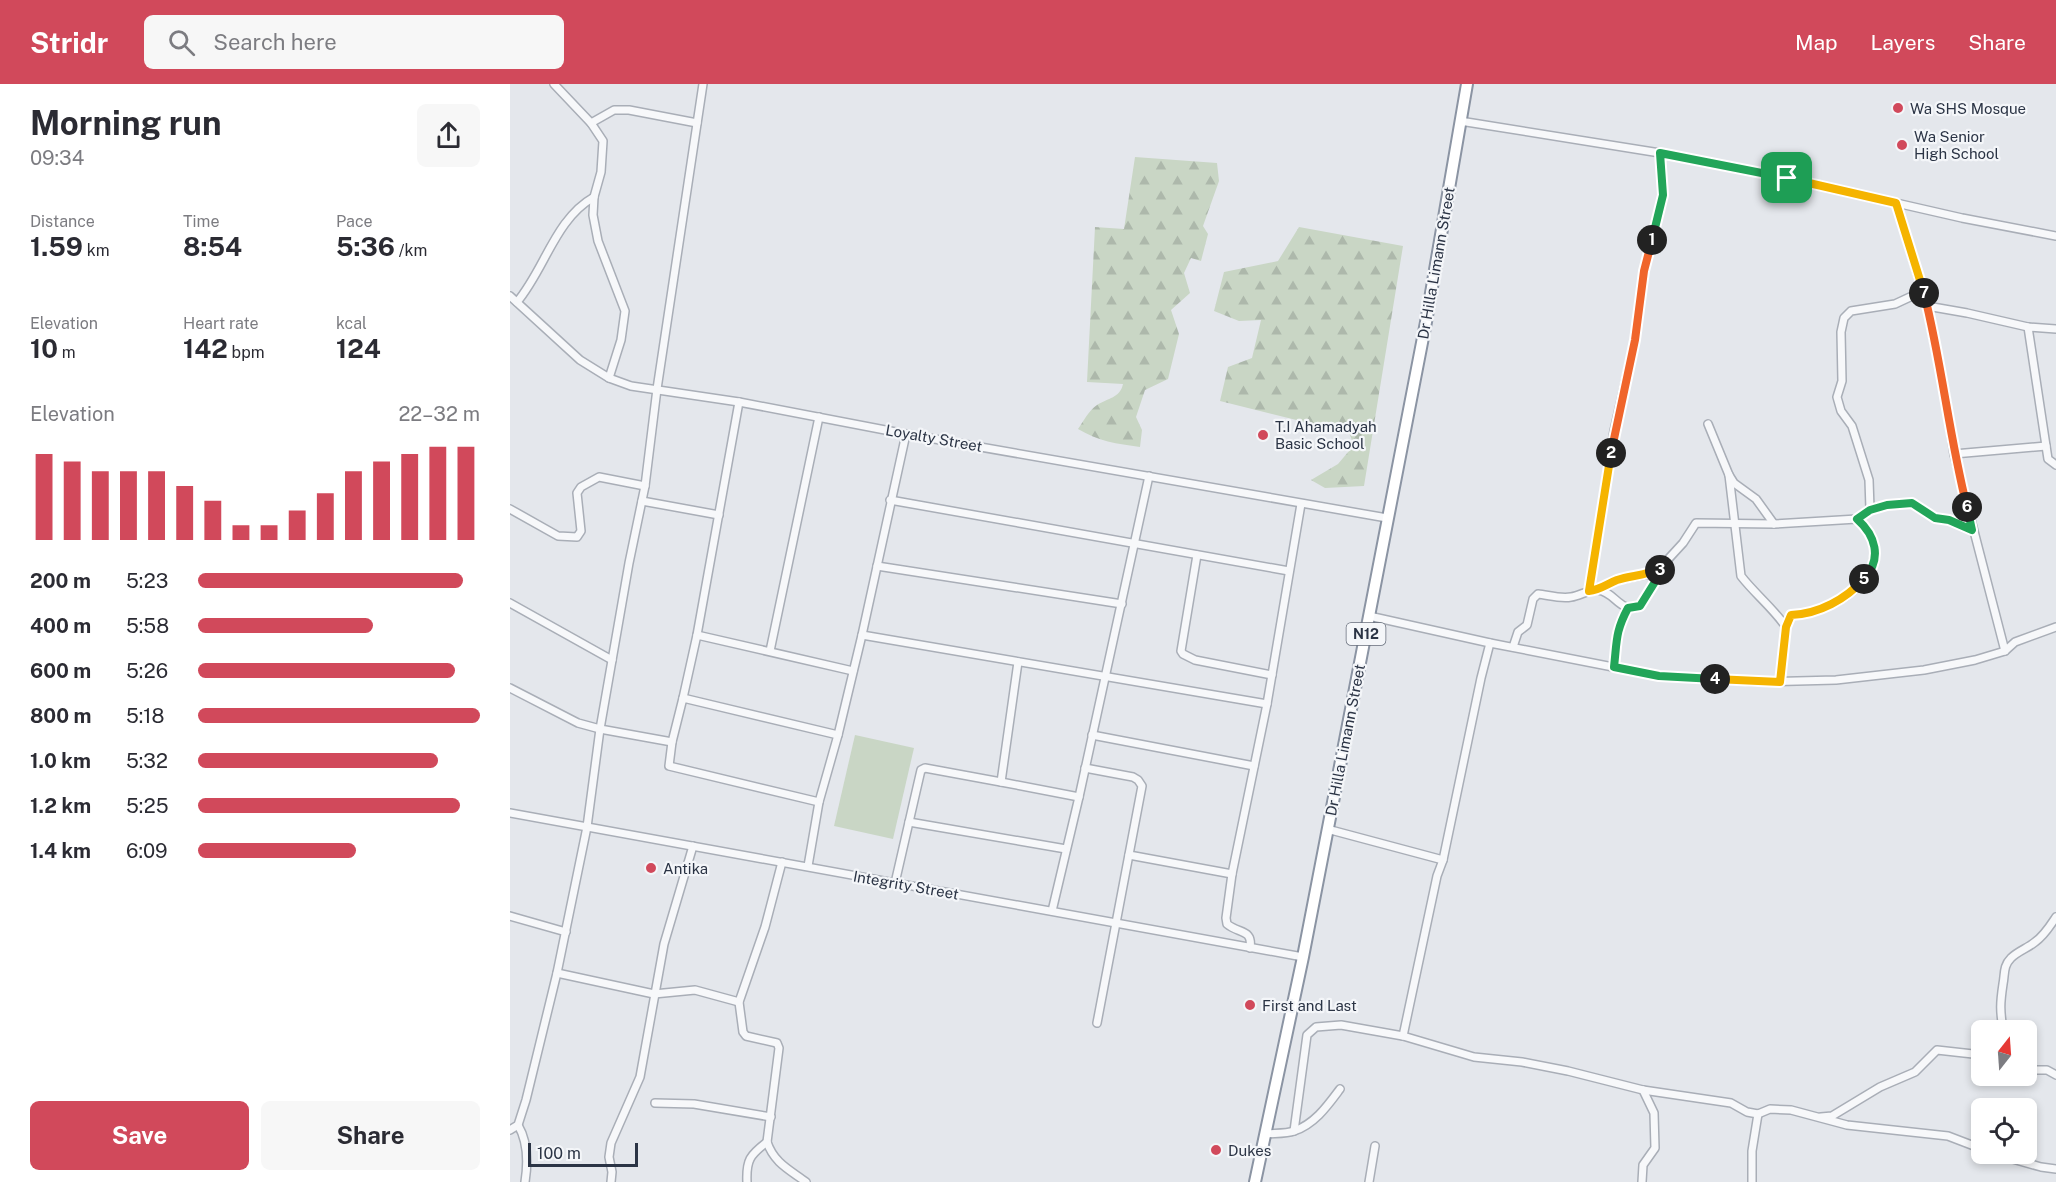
<!DOCTYPE html>
<html lang="en">
<head>
<meta charset="utf-8">
<style>
  :root { --surface:#fff; --page:#f7f7f7; --text:#2b2b33; --muted:#7c7c81; --accent:#d1495b }
  body { margin:0; font-family:"Public Sans",sans-serif; background:var(--page); color:var(--text); height:100vh; display:flex; flex-direction:column; font-size:22px; white-space:nowrap }
  * { box-sizing:border-box; margin:0 }
  p { font-size:20px; color:var(--muted) }
  .icon { flex:none; width:33px; height:33px; fill:none; stroke:currentColor; stroke-width:2; stroke-linecap:round; stroke-linejoin:round }
  .map { position:relative; flex:1; overflow:hidden }
  .panel { display:flex; flex-direction:column; background:var(--surface); width:510px }
  .panel>* { flex:none }
  .needle { width:39px; rotate:17deg }
  .fabs { position:absolute; left:1461px; top:936px; display:grid; gap:12px }
  .fabs a { display:grid; place-items:center; width:66px; height:66px; border-radius:9px; background:var(--surface); box-shadow:0 3px 9px #0003; font-size:30px }
  .scale { position:absolute; left:18px; bottom:15px; width:110px; box-sizing:border-box; padding-left:6px; border:3px solid #2b3445; border-top:0; font-size:16px; line-height:21px; white-space:nowrap; color:#2b3445; -webkit-text-stroke:4px #f4f6f9; paint-order:stroke }
  .pin { position:absolute; display:grid; place-items:center; width:51px; height:51px; color:#fff; margin:-26px; border-radius:12px; box-shadow:0 3px 9px #0006 }
  .km { position:absolute; width:30px; height:30px; margin:-15px; border-radius:50%; background:#222; color:#fff; font-size:16px; line-height:30px; text-align:center }
  .round { display:grid; place-items:center; flex:none; width:63px; height:63px; border-radius:9px; background:var(--page) }
  .head { display:flex; align-items:center; justify-content:space-between; height:102px; padding:0 30px }
  h1 { font-size:33px; font-weight:700; line-height:45px }
  .stats { display:grid; grid-template-columns:repeat(3,1fr); gap:9px; height:102px; padding:6px 30px }
  .stats div { display:grid; align-content:center }
  .stats b { font-size:26px; font-weight:700 }
  .stats small { font-size:16px; font-weight:400 }
  .stats p { font-size:16px }
  .chart { height:168px; padding:12px 30px }
  .chart p { display:flex; justify-content:space-between }
  .chart svg { width:100%; height:108px; margin-top:6px; stroke:var(--accent); stroke-width:6 }
  .button { display:flex; gap:12px; margin-top:auto; padding:12px 30px }
  .button a { flex:1; height:69px; border-radius:9px; background:var(--accent); color:#fff; font-size:24px; font-weight:700; line-height:69px; text-align:center }
  .button a+a { background:var(--page); color:var(--text) }
  ul { padding:0 30px; list-style:none; font-size:20px }
  li { display:grid; grid-template-columns:96px 72px 1fr; align-items:center; height:45px }
  li i { height:15px; border-radius:8px; background:var(--accent) }
  header { display:flex; align-items:center; gap:36px; box-sizing:border-box; height:84px; padding:0 30px; background:var(--accent); color:#fff }
  header strong { font-size:28px }
  nav { display:flex; gap:33px; margin-inline-start:auto; font-size:21px }
  .search { width:420px; height:54px; background:var(--page); display:flex; align-items:center; gap:15px; box-sizing:border-box; padding:0 21px; border-radius:9px; color:var(--muted); font-size:22px }
  main { display:flex; flex:1; min-height:0 }
  .map>svg:first-child { display:block }
  .grass { fill:#c9d6c5 }
  .forest { fill:url(#forest-firs) }
  .lines { fill:none; stroke-linecap:round; stroke-linejoin:round }
  .minor-casing { stroke:#a9aeb7; stroke-width:10 }
  .highway-casing { stroke:#8b94a3; stroke-width:14 }
  .minor { stroke:#f7f8fa; stroke-width:7 }
  .highway { stroke:#fff; stroke-width:10 }
  .split-1-casing { stroke:#fff; stroke-width:12 }
  .split-2-casing { stroke:#fff; stroke-width:12 }
  .split-3-casing { stroke:#fff; stroke-width:12 }
  .split-4-casing { stroke:#fff; stroke-width:12 }
  .split-5-casing { stroke:#fff; stroke-width:12 }
  .split-6-casing { stroke:#fff; stroke-width:12 }
  .split-7-casing { stroke:#fff; stroke-width:12 }
  .split-8-casing { stroke:#fff; stroke-width:12 }
  .split-1 { stroke:#22a559; stroke-width:8 }
  .split-2 { stroke:#f0652b; stroke-width:8 }
  .split-3 { stroke:#f5b400; stroke-width:8 }
  .split-4 { stroke:#22a559; stroke-width:8 }
  .split-5 { stroke:#f5b400; stroke-width:8 }
  .split-6 { stroke:#22a559; stroke-width:8 }
  .split-7 { stroke:#f0652b; stroke-width:8 }
  .split-8 { stroke:#f5b400; stroke-width:8 }
  .poi-dot { fill:#d1495b; stroke:#f4f6f9; stroke-width:2 }
  .labels { text-anchor:middle; dominant-baseline:central; stroke-width:4.5; stroke-linejoin:round; paint-order:stroke }
  .shield { fill:#f4f6f9; stroke:#676e7b; stroke-width:1.5 }
  .shield-label { font-size:14px; font-weight:bold; fill:#2b3445 }
  .poi-label { font-size:15px; fill:#2b3445; stroke:#f4f6f9; text-anchor:start }
  .street-label { font-size:15px; fill:#2b3445; stroke:#f4f6f9 }
</style>
</head>
<body>
<header>
<strong>Stridr</strong>
<div class="search"><svg class="icon" aria-label="search" viewBox="0 0 24 24"><circle cx="10" cy="10" r="6"/><path d="M15 15l6 6"/></svg>Search here</div>
<nav><a>Map</a><a>Layers</a><a>Share</a></nav>
</header>
<main>
<section class="panel">
<div class="head"><div><h1>Morning run</h1><p>09:34</p></div><a class="round"><svg class="icon" aria-label="share" viewBox="0 0 24 24"><path d="M12 15V3M7 8l5-5 5 5M5 13v7h14v-7"/></svg></a></div>
<div class="stats">
<div><p>Distance</p><b>1.59<small> km</small></b></div>
<div><p>Time</p><b>8:54</b></div>
<div><p>Pace</p><b>5:36<small> /km</small></b></div>
</div>
<div class="stats">
<div><p>Elevation</p><b>10<small> m</small></b></div>
<div><p>Heart rate</p><b>142<small> bpm</small></b></div>
<div><p>kcal</p><b>124</b></div>
</div>
<div class="chart"><p><span>Elevation</span>22–32 m</p>
<svg viewBox="0 0 160 44" preserveAspectRatio="none"><path d="M5 44V9M15 44V12M25 44V16M35 44V16M45 44V16M55 44V22M65 44V28M75 44V38M85 44V38M95 44V32M105 44V25M115 44V16M125 44V12M135 44V9M145 44V6M155 44V6"/></svg>
</div>
<ul>
<li><b>200 m</b>5:23<i style="width:94%"></i></li>
<li><b>400 m</b>5:58<i style="width:62%"></i></li>
<li><b>600 m</b>5:26<i style="width:91%"></i></li>
<li><b>800 m</b>5:18<i style="width:100%"></i></li>
<li><b>1.0 km</b>5:32<i style="width:85%"></i></li>
<li><b>1.2 km</b>5:25<i style="width:93%"></i></li>
<li><b>1.4 km</b>6:09<i style="width:56%"></i></li>
</ul>
<div class="button"><a>Save</a><a>Share</a></div>
</section>
<div class="map">
<svg width="1546" height="1098" viewBox="0 0 1546 1098">
  <defs>
    <pattern id="forest-firs" width="22" height="20" patternUnits="userSpaceOnUse" patternTransform="scale(1.5)"><rect width="22" height="20" fill="#c9d6c5"/><path d="M5 1l3.5 6h-7zM16 11l3.5 6h-7z" fill="#adb8ab"/></pattern>
  </defs>
  <rect width="100%" height="100%" fill="#e4e7ec"/>
  <polygon class="grass" points="345,651 404,664 383,755 324,742"/>
  <g class="forest">
    <path d="M 625,73 L 707,79 L 709,97 L 693,142 L 698,150 L 691,177 L 681,174 L 674,189 L 680,209 L 661,226 L 669,250 L 658,295 L 635,306 L 626,333 L 632,346 L 630,363 C 607,360 588,357 568,345 C 573,338 579,326 587,321 C 598,314 610,314 613,300 L 577,298 L 585,143 L 614,145 Z"/>
    <polygon points="789,143 893,162 854,402 815,404 801,396 828,380 844,361 839,349 710,317 718,283 742,274 751,236 729,237 704,227 714,188 768,177"/>
  </g>
  <g class="lines">
    <g class="minor-casing">
      <g id="minor">
        <polyline points="44,0 81,39 93,57 91,88 84,113 83,131 88,157 115,227 111,256 99,294"/>
        <polyline points="950,37 1150,69 1277,94 1452,134 1546,152"/>
        <polyline points="81,39 104,26 119,26 187,39"/>
        <polyline points="1386,119 1417,222 1436,316 1444,370 1495,567"/>
        <polyline points="0,212 70,276 99,294 121,302 229,318 396,350 877,434"/>
        <path d="M 7,218 C 35,185 45,135 84,113"/>
        <polyline points="1417,222 1457,229 1518,243 1546,245"/>
        <polyline points="1518,243 1538,375 1546,381"/>
        <polyline points="1198,340 1219,391 1224,399 1246,415 1264,440"/>
        <polyline points="1444,370 1536,362"/>
        <path d="M 1219,391 L 1231,492 C 1245,510 1263,524 1276,543"/>
        <polyline points="380,416 779,487"/>
        <polyline points="132,417 209,431"/>
        <polyline points="0,425 48,452 67,453 71,447 67,409 71,403 89,393 135,402"/>
        <polyline points="1360,425 1359,396 1342,342 1331,327 1327,313 1332,297 1331,248 1334,234 1341,227 1385,220 1413,207"/>
        <polyline points="687,471 671,567 673,570 685,576 762,591"/>
        <polyline points="367,482 612,520"/>
        <polyline points="1088,506 1107,496 1139,490 1150,484"/>
        <polyline points="1079,507 1104,347 1125,256 1134,187 1153,111 1150,69"/>
        <polyline points="0,519 102,576"/>
        <polyline points="859,532 980,559 1149,592 1253,598 1326,596 1414,586 1465,576 1495,567 1505,558 1546,543"/>
        <polyline points="187,551 229,318"/>
        <polyline points="352,551 757,620"/>
        <path d="M 1003,563 L 1008,548 L 1017,541 L 1023,515 L 1028,510 C 1038,511 1050,515 1061,513 C 1070,512 1079,505 1088,506 C 1106,508 1109,530 1130,522 L 1148,493 L 1150,484 L 1173,459 L 1186,439 L 1264,440 L 1347,435 L 1360,425 L 1377,421 L 1402,419 L 1425,434 L 1439,436 L 1462,446"/>
        <polyline points="260,567 309,333"/>
        <polyline points="508,578 491,698 569,713"/>
        <path d="M 1104,583 C 1107,558 1105,548 1118,524"/>
        <path d="M 1270,598 L 1276,543 L 1281,531 C 1328,530 1397,481 1347,435"/>
        <polyline points="0,604 68,639 90,645 162,658"/>
        <polyline points="173,614 187,551 343,587"/>
        <polyline points="582,651 744,682"/>
        <polyline points="575,684 623,693 628,696 632,702 587,939"/>
        <polyline points="309,718 159,682 162,658 173,614 328,651"/>
        <polyline points="0,729 793,873"/>
        <polyline points="399,738 556,765"/>
        <polyline points="817,745 933,776"/>
        <polyline points="619,771 722,790"/>
        <path d="M 272,778 L 255,843 L 229,918 L 233,948 L 236,952 L 267,959 L 269,964 L 257,1058 C 264,1079 280,1086 296,1098"/>
        <polyline points="298,782 309,718 328,651 352,551 396,350"/>
        <polyline points="385,799 411,686 415,684 491,698"/>
        <polyline points="542,827 569,713 639,392"/>
        <polyline points="0,832 56,848"/>
        <path d="M 740,864 C 743,845 729,850 717,840 L 716,834 L 722,790 L 757,620 L 791,420"/>
        <polyline points="47,889 144,910 185,906 229,918"/>
        <path d="M 1493,946 C 1490,926 1490,920 1493,900 C 1495,890 1493,882 1501,874 C 1508,867 1518,864 1525,858 C 1534,852 1540,842 1546,833"/>
        <polyline points="893,952 927,792 933,776 971,594 980,559"/>
        <polyline points="1516,986 1537,986 1546,991"/>
        <polyline points="145,1019 184,1020 261,1033"/>
        <polyline points="1311,1033 1322,1032 1370,1003 1405,988 1427,966 1472,971"/>
        <path d="M 8,1041 C 18,1058 18,1079 15,1098"/>
        <polyline points="0,1046 8,1041 16,1016 47,889 77,743 90,645 119,479 135,402 147,305 193,0"/>
        <polyline points="784,1047 797,951 806,943 831,941 893,952 964,973 1012,978 1058,987 1133,1006 1221,1019 1237,1028 1248,1030 1260,1025 1281,1026 1337,1041 1438,1052 1472,1065"/>
        <path d="M 755,1050 C 764,1049 776,1050 784,1047 C 805,1040 818,1021 830,1005"/>
        <polyline points="1485,1070 1531,1083 1546,1085"/>
        <polyline points="101,1098 102,1088 99,1073 101,1059 130,993 154,860 183,762"/>
        <path d="M 237,1098 C 236,1076 240,1071 257,1058"/>
        <polyline points="859,1098 865,1062"/>
        <polyline points="1132,1098 1133,1081 1145,1064 1144,1029 1133,1006"/>
        <polyline points="1242,1098 1242,1067 1248,1030"/>
      </g>
    </g>
    <g class="highway-casing">
      <polyline id="highway" points="745,1098 793,873 916,238 957,0"/>
    </g>
    <use href="#minor" class="minor"/>
    <use href="#highway" class="highway"/>
  </g>
  <g class="lines">
    <g class="split-1-casing">
      <polyline id="split-1" points="1142,156 1153,111 1150,69 1277,94"/>
    </g>
    <g class="split-2-casing">
      <polyline id="split-2" points="1101,369 1125,256 1134,187 1142,156"/>
    </g>
    <g class="split-3-casing">
      <path id="split-3" d="M 1101,369 L 1079,507 C 1090,506 1097,500 1107,496 C 1122,491 1136,492 1150,484 L 1150,486"/>
    </g>
    <g class="split-4-casing">
      <path id="split-4" d="M 1150,486 L 1148,493 L 1130,522 L 1118,524 C 1105,548 1107,558 1104,583 L 1149,592 L 1205,595"/>
    </g>
    <g class="split-5-casing">
      <path id="split-5" d="M 1205,595 L 1270,598 L 1276,543 L 1281,531 C 1309,530 1336,515 1354,495"/>
    </g>
    <g class="split-6-casing">
      <path id="split-6" d="M 1354,495 C 1373,474 1365,451 1347,435 L 1360,426 L 1377,421 L 1402,419 L 1425,434 L 1439,436 L 1462,446 L 1457,423"/>
    </g>
    <g class="split-7-casing">
      <path id="split-7" d="M 1414,209 C 1432,280 1439,352 1457,423"/>
    </g>
    <g class="split-8-casing">
      <polyline id="split-8" points="1277,94 1386,119 1414,209"/>
    </g>
    <use href="#split-1" class="split-1"/>
    <use href="#split-2" class="split-2"/>
    <use href="#split-3" class="split-3"/>
    <use href="#split-4" class="split-4"/>
    <use href="#split-5" class="split-5"/>
    <use href="#split-6" class="split-6"/>
    <use href="#split-7" class="split-7"/>
    <use href="#split-8" class="split-8"/>
  </g>
  <g class="poi-dot">
    <circle cx="1388" cy="24" r="6"/>
    <circle cx="1392" cy="61" r="6"/>
    <circle cx="753" cy="351" r="6"/>
    <circle cx="141" cy="784" r="6"/>
    <circle cx="740" cy="921" r="6"/>
    <circle cx="706" cy="1066" r="6"/>
  </g>
  <g class="labels">
    <rect class="shield" x="836.5" y="539" width="39" height="22" rx="4.5"/>
    <g class="shield-label">
      <text x="856" y="550">N12</text>
    </g>
    <g class="poi-label">
      <text x="1400" y="24">Wa SHS Mosque</text>
      <text x="1404" y="52">Wa Senior<tspan x="1404" dy="17">High School</tspan></text>
      <text x="765" y="342">T.I Ahamadyah<tspan x="765" dy="17">Basic School</tspan></text>
      <text x="153" y="784">Antika</text>
      <text x="752" y="921">First and Last</text>
      <text x="718" y="1066">Dukes</text>
    </g>
    <g class="street-label">
      <text transform="translate(926 179) rotate(-80)">Dr Hilla Limann Street</text>
      <text transform="translate(424 354) rotate(10)">Loyalty Street</text>
      <text transform="translate(835 656) rotate(-79)">Dr Hilla Limann Street</text>
      <text transform="translate(396 801) rotate(10)">Integrity Street</text>
    </g>
  </g>
</svg>
<div class="fabs">
<a><svg class="needle" viewBox="-14 -14 28 28"><path d="M0-13l5 13h-10z" fill="#e53935"/><path d="M0 13l5-13h-10z" fill="#7c7c81"/></svg></a>
<a><svg class="icon" aria-label="locate" viewBox="0 0 24 24"><circle cx="12" cy="12" r="6"/><path d="M12 2v4M12 18v4M2 12h4M18 12h4"/></svg></a>
</div>
<div class="scale">100 m</div>
<div class="pin" style="left:1277px;top:94px;background:#1e9e55"><svg class="icon" aria-label="arrive" viewBox="0 0 24 24"><path d="M6 21V4h12l-3 4 3 4H6"/></svg></div>
<b class="km" style="left:1142px;top:156px">1</b>
<b class="km" style="left:1101px;top:369px">2</b>
<b class="km" style="left:1150px;top:486px">3</b>
<b class="km" style="left:1205px;top:595px">4</b>
<b class="km" style="left:1354px;top:495px">5</b>
<b class="km" style="left:1457px;top:423px">6</b>
<b class="km" style="left:1414px;top:209px">7</b>
</div>
</main>
</body>
</html>
